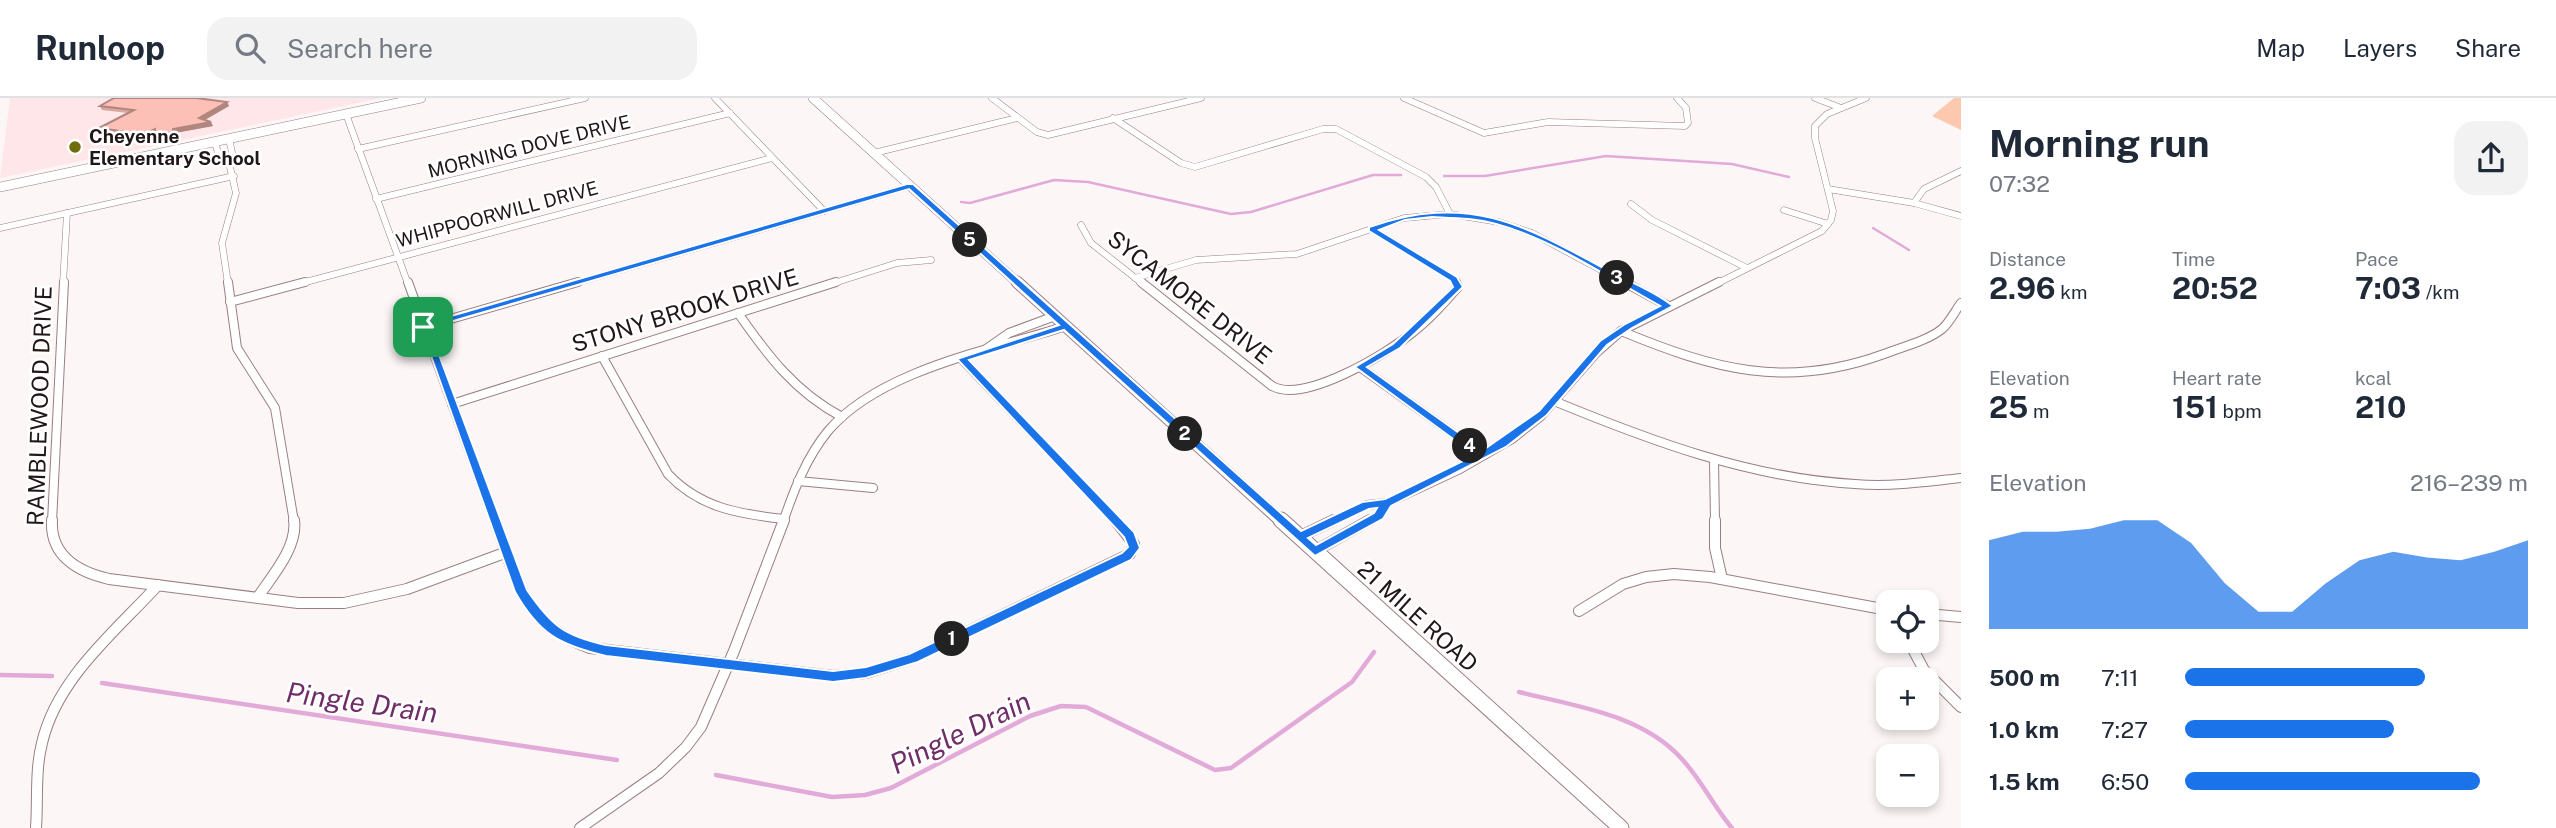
<!DOCTYPE html>
<html lang="en">
<head>
<meta charset="utf-8">
<style>
  :root { --surface:#fff; --page:#f2f2f3; --text:#1f2937; --muted:#747a83; --line:#e0e1e3; --accent:#1a73e8 }
  body { margin:0; font-family:"Public Sans",sans-serif; background:var(--page); color:var(--text); height:100vh; display:flex; flex-direction:column; font-size:26px; white-space:nowrap }
  * { box-sizing:border-box; margin:0 }
  p { font-size:23px; color:var(--muted) }
  .icon { flex:none; width:38px; height:38px; fill:none; stroke:currentColor; stroke-width:2; stroke-linecap:round; stroke-linejoin:round }
  .map { position:relative; flex:1; overflow:hidden }
  .details { display:flex; flex-direction:column; background:var(--surface); width:595px }
  .details>* { flex:none }
  .fabs { position:absolute; left:1876px; top:492px; display:grid; gap:14px }
  .fabs a { display:grid; place-items:center; width:63px; height:63px; border-radius:14px; background:var(--surface); box-shadow:0 4px 10px #0003; font-size:35px }
  .pin { position:absolute; display:grid; place-items:center; width:60px; height:60px; color:#fff; margin:-30px; border-radius:14px; box-shadow:0 4px 10px #0006 }
  .km { position:absolute; width:35px; height:35px; margin:-18px; border-radius:50%; background:#222; color:#fff; font-size:19px; line-height:35px; text-align:center }
  .round { display:grid; place-items:center; flex:none; width:74px; height:74px; border-radius:21px; background:var(--page) }
  .headline { display:flex; align-items:center; justify-content:space-between; height:119px; padding:0 28px }
  h1 { font-size:38px; font-weight:700; line-height:52px }
  .metrics { display:grid; grid-template-columns:repeat(3,1fr); gap:10px; height:119px; padding:7px 28px }
  .metrics div { display:grid; align-content:center }
  .metrics b { font-size:30px; font-weight:700 }
  .metrics small { font-size:19px; font-weight:400 }
  .metrics p { font-size:19px }
  .chart { height:196px; padding:14px 28px }
  .chart p { display:flex; justify-content:space-between }
  .chart svg { width:100%; height:126px; margin-top:7px; fill:var(--accent); opacity:.7 }
  ul { padding:0 28px; list-style:none; font-size:23px }
  li { display:grid; grid-template-columns:112px 84px 1fr; align-items:center; height:52px }
  li i { height:18px; border-radius:9px; background:var(--accent) }
  header { display:flex; align-items:center; gap:42px; box-sizing:border-box; height:98px; padding:0 35px; background:var(--surface); border-bottom:2px solid var(--line) }
  header strong { font-size:33px }
  nav { display:flex; gap:38px; margin-inline-start:auto; font-size:24px }
  .search { width:490px; height:63px; background:var(--page); display:flex; align-items:center; gap:18px; box-sizing:border-box; padding:0 24px; border-radius:21px; color:var(--muted); font-size:26px }
  main { display:flex; flex:1; min-height:0 }
  .map>svg:first-child { display:block }
  .built { fill:#fee6e9 }
  .green { fill:#fcc9ae }
  .lines { fill:none; stroke-linecap:round; stroke-linejoin:round }
  .stream-far1 { stroke:#e1aad8; stroke-width:2.5 }
  .stream { stroke:#e1aad8; stroke-width:4.5 }
  .street-far2-casing { stroke:#9a7f82; stroke-width:7 }
  .street-far1-casing { stroke:#9a7f82; stroke-width:10 }
  .street-casing { stroke:#9a7f82; stroke-width:12 }
  .secondary-far2-casing { stroke:#9a7f82; stroke-width:10 }
  .secondary-far1-casing { stroke:#9a7f82; stroke-width:13 }
  .secondary-casing { stroke:#9a7f82; stroke-width:17 }
  .street-far2 { stroke:#fff; stroke-width:6 }
  .street-far1 { stroke:#fff; stroke-width:8 }
  .street { stroke:#fff; stroke-width:10 }
  .secondary-far2 { stroke:#fff; stroke-width:9 }
  .secondary-far1 { stroke:#fff; stroke-width:11 }
  .secondary { stroke:#fff; stroke-width:15 }
  .wall { fill:#d9a59d }
  .shaded-wall { fill:#b0867f }
  .building { fill:#fcc0b6; stroke:#b0867f; stroke-width:2 }
  .route { fill:#1a73e8; stroke:#fff; stroke-width:2; fill-rule:evenodd }
  .poi-dot { fill:#706c0a; stroke:#fff; stroke-width:2.5 }
  .labels { text-anchor:middle; dominant-baseline:central; stroke-width:5; stroke-linejoin:round; paint-order:stroke }
  .far-poi-label { font-size:19px; font-weight:bold; fill:#211618; stroke:#fff; text-anchor:start }
  .far-street-label { font-size:19px; fill:#211618; stroke:#fff }
  .street-label { font-size:23px; fill:#211618; stroke:#fff }
  .near-water-label { font-size:28px; font-style:italic; fill:#6f2e67; stroke:#fff }
</style>
</head>
<body>
<header>
<strong>Runloop</strong>
<div class="search"><svg class="icon" aria-label="search" viewBox="0 0 24 24"><circle cx="10" cy="10" r="6"/><path d="M15 15l6 6"/></svg>Search here</div>
<nav><a>Map</a><a>Layers</a><a>Share</a></nav>
</header>
<main>
<div class="map">
<svg width="1961" height="730" viewBox="0 0 1961 730">
  <rect width="100%" height="100%" fill="#fdf6f7"/>
  <polygon class="built" points="10,0 382,0 0,80"/>
  <polygon class="green" points="1954,0 1961,0 1961,32 1932,18"/>
  <g class="lines">
    <g class="stream-far1">
      <polyline points="1444,78 1485,78 1606,58 1732,66 1789,79"/>
      <polyline points="961,104 970,105 1054,82 1088,84 1231,116 1251,114 1373,77 1401,77"/>
      <polyline points="1873,130 1909,152"/>
    </g>
    <g class="stream">
      <polyline points="0,577 52,578"/>
      <polyline points="102,585 617,662"/>
      <path d="M 1519,594 C 1574,608 1641,616 1681,660 C 1701,681 1713,708 1732,730"/>
      <polyline points="716,677 832,699 865,697 891,690 1030,618 1061,608 1086,609 1215,672 1231,670 1352,584 1374,554"/>
    </g>
    <g class="street-far2-casing">
      <g id="street-far2">
        <polyline points="715,0 824,113"/>
        <polyline points="992,0 1037,34 1048,37 1201,0"/>
        <polyline points="1404,0 1484,35 1548,24 1685,28 1688,25 1686,10 1677,0"/>
        <polyline points="1815,0 1841,10"/>
        <polyline points="346,16 408,186"/>
        <polyline points="1113,20 1181,65 1195,69 1323,31 1336,31 1426,79 1436,89 1450,116"/>
        <polyline points="215,44 220,62 229,65"/>
        <polyline points="358,51 585,0"/>
        <polyline points="874,55 1017,20"/>
        <polyline points="1828,91 1914,105 1961,118"/>
        <polyline points="376,101 730,15"/>
        <polyline points="1914,105 1924,91 1961,73"/>
        <polyline points="1631,106 1652,122 1747,170"/>
        <polyline points="1784,112 1828,126"/>
        <polyline points="1081,127 1091,145 1143,186"/>
        <polyline points="0,130 234,78"/>
        <polyline points="1372,131 1454,181 1456,186"/>
        <polyline points="1135,180 1196,162 1297,156 1404,120 1450,116 1499,124 1532,135 1627,186"/>
        <polyline points="63,186 67,115"/>
        <polyline points="228,186 222,145 236,95 229,65 233,59 229,41"/>
        <polyline points="298,186 772,60"/>
        <polyline points="572,186 910,88"/>
        <polyline points="831,186 897,165 931,162"/>
        <polyline points="1716,186 1822,133 1831,122 1833,113 1815,40 1815,28 1827,16 1866,0"/>
      </g>
    </g>
    <g class="street-far1-casing">
      <g id="street-far1">
        <polyline points="228,184 237,250 275,310 294,424"/>
        <polyline points="408,184 495,424"/>
        <path d="M 1141,184 L 1272,288 C 1304,306 1386,256 1412,235 C 1430,221 1444,205 1458,189 L 1456,184"/>
        <polyline points="1624,184 1668,208"/>
        <polyline points="230,204 305,184"/>
        <path d="M 738,215 C 768,258 795,294 842,319"/>
        <polyline points="423,229 578,184"/>
        <path d="M 1621,233 C 1713,271 1786,292 1884,256 C 1902,249 1927,243 1942,231 C 1950,224 1955,213 1961,205"/>
        <polyline points="986,251 1009,235 1055,218"/>
        <path d="M 602,258 L 668,376 C 700,410 739,416 784,421"/>
        <polyline points="962,261 1117,424"/>
        <polyline points="1360,269 1483,357"/>
        <path d="M 1554,303 C 1651,343 1750,380 1855,386 C 1891,389 1926,384 1961,380"/>
        <polyline points="452,306 836,184"/>
        <polyline points="1714,362 1715,424"/>
        <polyline points="798,383 873,390"/>
        <polyline points="52,424 64,184"/>
        <path d="M 783,424 C 794,392 806,360 828,333 C 881,271 992,252 1066,228"/>
        <polyline points="1331,424 1367,407 1387,405 1460,371 1512,341 1541,318 1596,255 1621,233 1719,184"/>
        <polyline points="1367,424 1378,418 1387,405"/>
      </g>
    </g>
    <g class="street-casing">
      <g id="street">
        <path d="M 52,422 C 50,458 78,474 109,481 L 298,505 L 344,505 L 407,491 L 507,454"/>
        <path d="M 495,422 C 517,483 523,526 590,550 L 833,578 L 866,575 L 913,560 L 1130,456 L 1134,446 L 1115,422"/>
        <polyline points="1715,422 1715,450 1722,481"/>
        <polyline points="1299,439 1334,422"/>
        <polyline points="1315,453 1370,422"/>
        <path d="M 258,499 C 272,478 298,449 294,422"/>
        <polyline points="1579,513 1623,486 1646,479 1674,476 1710,479 1888,512"/>
        <polyline points="1927,516 1961,519"/>
        <polyline points="1908,542 1924,572 1961,609"/>
        <path d="M 36,730 C 38,702 35,672 42,645 C 57,580 115,534 158,487"/>
        <polyline points="580,730 659,675 686,649 701,629 734,553 784,422"/>
      </g>
    </g>
    <g class="secondary-far2-casing">
      <g id="secondary-far2">
        <polyline points="813,0 1019,186"/>
        <polyline points="0,89 421,0"/>
      </g>
    </g>
    <g class="secondary-far1-casing">
      <polyline id="secondary-far1" points="1017,184 1282,424"/>
    </g>
    <g class="secondary-casing">
      <polyline id="secondary" points="1281,422 1621,730"/>
    </g>
    <use href="#street-far2" class="street-far2"/>
    <use href="#street-far1" class="street-far1"/>
    <use href="#street" class="street"/>
    <use href="#secondary-far2" class="secondary-far2"/>
    <use href="#secondary-far1" class="secondary-far1"/>
    <use href="#secondary" class="secondary"/>
  </g>
  <polygon class="wall" points="114,0 203,0 202,1 227,4 229,8 205,22 213,28 175,35 175,38 157,42 155,36 143,42 105,47 115,36 101,34 99,30 128,15 102,12 100,8"/>
  <g class="shaded-wall">
    <polygon points="227,4 229,8 201,24 199,20"/>
    <polygon points="211,24 213,28 175,35 175,38 157,42 155,38 173,31"/>
    <polygon points="155,31 157,35 143,42 105,47 102,43"/>
  </g>
  <polygon class="building" points="114,0 196,0 227,4 199,20 211,24 173,31 173,34 155,38 155,31 141,38 102,43 120,33 99,30 134,12 100,8"/>
  <path class="route" d="M 907,86 L 913,86 L 1301,433 L 1362,404 L 1385,401 L 1475,357 L 1355,269 L 1393,246 L 1453,189 L 1450,183 L 1369,133 L 1369,129 C 1468,95 1521,125 1607,172 C 1628,183 1655,193 1673,208 L 1632,230 L 1607,247 L 1547,317 L 1506,349 L 1391,408 L 1383,421 L 1315,458 L 1064,232 L 969,262 L 1134,434 L 1140,450 L 1131,462 L 918,564 L 866,580 L 833,584 L 606,558 C 559,547 539,536 515,494 L 420,227 ZM 909,91 L 1059,227 L 957,261 L 1124,439 L 1128,449 L 1122,455 L 909,556 L 866,569 L 833,573 L 606,547 C 564,538 551,527 527,492 L 429,230 ZM 1432,119 C 1453,120 1475,120 1496,126 C 1552,141 1609,180 1660,208 L 1625,226 L 1600,243 L 1539,313 L 1483,352 L 1367,269 L 1400,250 L 1463,189 L 1457,179 L 1379,132 L 1405,122 ZM 1377,410 L 1374,415 L 1316,447 L 1308,440 L 1369,411 Z"/>
  <circle class="poi-dot" cx="75" cy="49" r="7"/>
  <g class="labels">
    <g class="far-poi-label">
      <text x="89" y="38">Cheyenne<tspan x="89" dy="22">Elementary School</tspan></text>
    </g>
    <g class="far-street-label">
      <text transform="translate(529 48) rotate(-14)">MORNING DOVE DRIVE</text>
      <text transform="translate(497 116) rotate(-15)">WHIPPOORWILL DRIVE</text>
    </g>
    <g class="street-label">
      <text transform="translate(1190 199) rotate(38)">SYCAMORE DRIVE</text>
      <text transform="translate(685 212) rotate(-17)">STONY BROOK DRIVE</text>
      <text transform="translate(39 308) rotate(-88)">RAMBLEWOOD DRIVE</text>
      <text transform="translate(1418 518) rotate(42)">21 MILE ROAD</text>
    </g>
    <g class="near-water-label">
      <text transform="translate(362 604) rotate(8)">Pingle Drain</text>
      <text transform="translate(960 634) rotate(-26)">Pingle Drain</text>
    </g>
  </g>
</svg>
<div class="fabs">
<a><svg class="icon" aria-label="locate" viewBox="0 0 24 24"><circle cx="12" cy="12" r="6"/><path d="M12 2v4M12 18v4M2 12h4M18 12h4"/></svg></a>
<a>+</a>
<a>−</a>
</div>
<div class="pin" style="left:423px;top:229px;background:#1e9e55"><svg class="icon" aria-label="arrive" viewBox="0 0 24 24"><path d="M6 21V4h12l-3 4 3 4H6"/></svg></div>
<b class="km" style="left:952px;top:541px">1</b>
<b class="km" style="left:1185px;top:336px">2</b>
<b class="km" style="left:1617px;top:180px">3</b>
<b class="km" style="left:1470px;top:348px">4</b>
<b class="km" style="left:970px;top:142px">5</b>
</div>
<section class="details">
<div class="headline"><div><h1>Morning run</h1><p>07:32</p></div><a class="round"><svg class="icon" aria-label="share" viewBox="0 0 24 24"><path d="M12 15V3M7 8l5-5 5 5M5 13v7h14v-7"/></svg></a></div>
<div class="metrics">
<div><p>Distance</p><b>2.96<small> km</small></b></div>
<div><p>Time</p><b>20:52</b></div>
<div><p>Pace</p><b>7:03<small> /km</small></b></div>
</div>
<div class="metrics">
<div><p>Elevation</p><b>25<small> m</small></b></div>
<div><p>Heart rate</p><b>151<small> bpm</small></b></div>
<div><p>kcal</p><b>210</b></div>
</div>
<div class="chart"><p><span>Elevation</span>216–239 m</p>
<svg viewBox="0 0 160 44" preserveAspectRatio="none"><path d="M0 44V13L10 10L20 10L30 9L40 6L50 6L60 14L70 28L80 38L90 38L100 28L110 20L120 17L130 19L140 20L150 17L160 13V44z"/></svg>
</div>
<ul>
<li><b>500 m</b>7:11<i style="width:70%"></i></li>
<li><b>1.0 km</b>7:27<i style="width:61%"></i></li>
<li><b>1.5 km</b>6:50<i style="width:86%"></i></li>
</ul>
</section>
</main>
</body>
</html>
